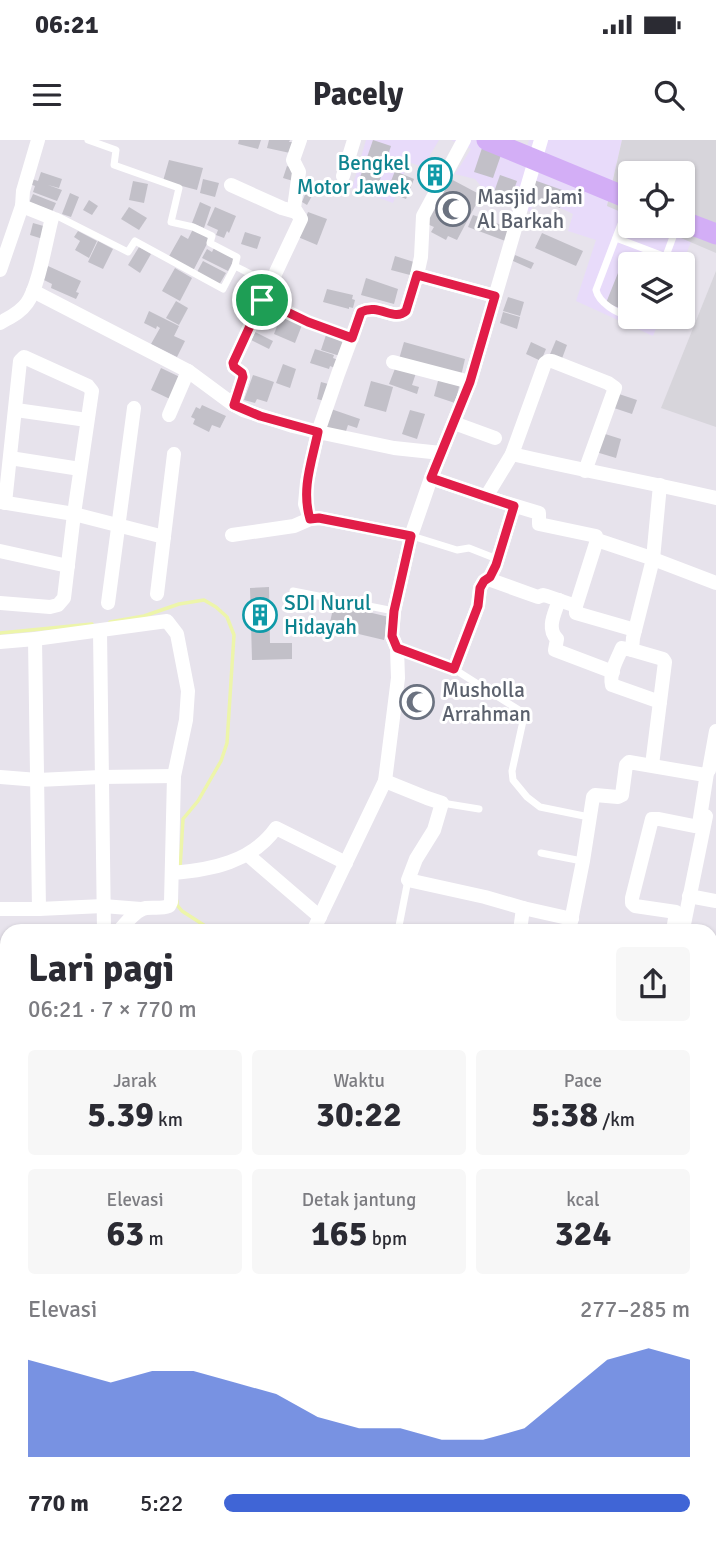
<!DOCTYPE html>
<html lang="id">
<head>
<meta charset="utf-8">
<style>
  :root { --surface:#fff; --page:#f7f7f7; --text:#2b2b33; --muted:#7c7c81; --accent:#4065d6 }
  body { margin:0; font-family:Signika,sans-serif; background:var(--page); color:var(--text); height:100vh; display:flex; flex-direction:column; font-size:26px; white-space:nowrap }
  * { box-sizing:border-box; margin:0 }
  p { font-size:23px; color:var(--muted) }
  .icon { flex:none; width:38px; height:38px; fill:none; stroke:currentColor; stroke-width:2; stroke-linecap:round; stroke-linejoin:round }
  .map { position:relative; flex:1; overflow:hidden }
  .side { position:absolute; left:0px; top:784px; width:718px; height:621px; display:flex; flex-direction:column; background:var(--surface); border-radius:21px 21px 0 0; box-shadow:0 2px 5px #0004 }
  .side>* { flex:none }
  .controls { position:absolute; left:618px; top:21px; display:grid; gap:14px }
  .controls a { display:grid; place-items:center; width:77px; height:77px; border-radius:7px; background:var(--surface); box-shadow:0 2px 5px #0004; font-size:35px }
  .pin { position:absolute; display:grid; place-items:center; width:60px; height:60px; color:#fff; margin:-30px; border:4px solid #fff; border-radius:50%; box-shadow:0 2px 7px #0007 }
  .round { display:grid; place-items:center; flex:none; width:74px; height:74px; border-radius:7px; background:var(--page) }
  .head { display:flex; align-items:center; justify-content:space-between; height:119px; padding:0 28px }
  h1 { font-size:38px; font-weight:700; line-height:52px }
  .metrics { display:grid; grid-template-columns:repeat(3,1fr); gap:10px; height:119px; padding:7px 28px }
  .metrics div { display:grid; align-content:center; border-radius:7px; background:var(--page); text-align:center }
  .metrics b { font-size:35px; font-weight:700 }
  .metrics small { font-size:19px; font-weight:400 }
  .metrics p { font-size:19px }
  .chart { height:196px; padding:14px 28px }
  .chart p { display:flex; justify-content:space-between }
  .chart svg { width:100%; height:126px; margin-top:7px; fill:var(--accent); opacity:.7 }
  ul { padding:0 28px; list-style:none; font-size:23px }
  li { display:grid; grid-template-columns:112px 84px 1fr; align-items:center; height:52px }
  li i { height:18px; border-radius:9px; background:var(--accent) }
  .status { display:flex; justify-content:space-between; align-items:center; height:49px; padding:0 35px; background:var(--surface); direction:ltr }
  .status svg { height:19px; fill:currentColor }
  header { display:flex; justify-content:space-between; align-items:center; height:91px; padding:0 28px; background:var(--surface); font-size:32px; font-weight:700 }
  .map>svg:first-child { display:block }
  .commercial { fill:#e8dbfa }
  .industrial { fill:#d7d5db }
  .green { fill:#e1c2cc }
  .water { fill:#edf5aa }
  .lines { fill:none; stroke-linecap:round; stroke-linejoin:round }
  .stream { stroke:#edf5aa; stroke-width:3.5 }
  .building { fill:#c2c0c8 }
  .street-tunnel { stroke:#c5c3c8; stroke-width:14; stroke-dasharray:14 7; stroke-linecap:butt }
  .lane { stroke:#fff; stroke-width:7 }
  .street { stroke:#fff; stroke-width:14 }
  .primary { stroke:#d3aef6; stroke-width:21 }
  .highway { stroke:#bc95f1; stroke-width:24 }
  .route-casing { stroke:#fff; stroke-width:14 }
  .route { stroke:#e11d48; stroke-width:9 }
  .labels { text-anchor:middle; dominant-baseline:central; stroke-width:6; stroke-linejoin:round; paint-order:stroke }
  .culture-label { font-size:21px; fill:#0d838f; stroke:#fff; text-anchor:end }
  .worship-label { font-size:21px; fill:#5b616d; stroke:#fff; text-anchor:start }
</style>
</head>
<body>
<div class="status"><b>06:21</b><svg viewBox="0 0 49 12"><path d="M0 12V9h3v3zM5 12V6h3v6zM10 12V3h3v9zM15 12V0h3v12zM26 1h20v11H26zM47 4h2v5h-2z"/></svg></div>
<header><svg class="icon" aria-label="menu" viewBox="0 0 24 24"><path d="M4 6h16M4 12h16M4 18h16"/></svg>Pacely<svg class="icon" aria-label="search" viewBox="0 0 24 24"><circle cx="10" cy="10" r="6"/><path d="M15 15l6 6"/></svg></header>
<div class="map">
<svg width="716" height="1405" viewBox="0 0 716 1405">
  <rect width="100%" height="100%" fill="#e7e3ec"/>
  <g class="commercial">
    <polygon points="366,0 439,0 423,27 408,22 393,63 352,48"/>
    <polygon points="451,0 506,0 527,6 529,0 622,0 607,65 630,76 630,86 653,86 691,102 682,124 630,124 630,177 661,177 653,196 576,161 596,100 568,91 573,74 534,55 531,72 490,57 475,39 455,34 471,9"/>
  </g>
  <g class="industrial">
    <polygon points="622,0 716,0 716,113 653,86 682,86 682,33 630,33 630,76 607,66"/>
    <polygon points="716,131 716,287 661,268"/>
  </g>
  <polygon class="green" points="7,1386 7,1398 123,1398 119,1405 0,1405 0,1391"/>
  <g class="water">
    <polygon points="716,971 716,1405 390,1405 387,1398 710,1398 710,974"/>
    <polygon points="132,1398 295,1398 299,1405 140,1405"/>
  </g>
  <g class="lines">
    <g class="stream">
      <polyline points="110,482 144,476 179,464 204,460 216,467 227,477 234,495 227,603 221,621 198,661 183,679 180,729"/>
      <polyline points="0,493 92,484"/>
      <polyline points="177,761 177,765 182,771 213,791"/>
    </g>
  </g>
  <g class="building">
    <polygon points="239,0 261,0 258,9 238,4"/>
    <polygon points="269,0 290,0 289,2 293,2 290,13 267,8"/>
    <polygon points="373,0 391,6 376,52 357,46"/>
    <polygon points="482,8 501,15 493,38 474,32"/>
    <polygon points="169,20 203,28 197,50 163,41"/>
    <polygon points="433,23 445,29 436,47 424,41"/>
    <polygon points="287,26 297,29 293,41 283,38"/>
    <polygon points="395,31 414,39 406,59 387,51"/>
    <polygon points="41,32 62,39 59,48 48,45 62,50 57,61 33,52 35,46 30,44 32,39 38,41"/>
    <polygon points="500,35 517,41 511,58 494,52"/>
    <polygon points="449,38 481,55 457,100 448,96 446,100 431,92 434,87 425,83"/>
    <polygon points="203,39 219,43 215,57 200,53"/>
    <polygon points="534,40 565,51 560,68 528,56"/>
    <polygon points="133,41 148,44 144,63 129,60"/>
    <polygon points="307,50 313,54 307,65 302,62"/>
    <polygon points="70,53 79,57 71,77 62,74"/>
    <polygon points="33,54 56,63 52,72 29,63"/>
    <polygon points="89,60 98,66 92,75 83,70"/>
    <polygon points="200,62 211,67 204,88 192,83"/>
    <polygon points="129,67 147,78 139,90 121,79"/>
    <polygon points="215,67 236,76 229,93 227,91 224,98 216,95 218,90 207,85"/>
    <polygon points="308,72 327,79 317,105 298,97"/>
    <polygon points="473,75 513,89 508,102 468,87"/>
    <polygon points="33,83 47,87 43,99 30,95"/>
    <polygon points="193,89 210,98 193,131 168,118 181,95 188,99"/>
    <polygon points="78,91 97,101 89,118 75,110 80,101 74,97"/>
    <polygon points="245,92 261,97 257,109 241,104"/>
    <polygon points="542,93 583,111 576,126 535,108"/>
    <polygon points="98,101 113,109 103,129 88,122"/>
    <polygon points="139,107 151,114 140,133 128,125"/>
    <polygon points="214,108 235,118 228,131 202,118 207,109 212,112"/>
    <polygon points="626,113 654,124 630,124 630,172 606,163"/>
    <polygon points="515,115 534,123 531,129 513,121"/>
    <polygon points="395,116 414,122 410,135 391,130"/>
    <polygon points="203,121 226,133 219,145 197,132"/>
    <polygon points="48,126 81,141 76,152 79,153 76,159 51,148 52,144 42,139"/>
    <polygon points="175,128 192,138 180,161 162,151"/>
    <polygon points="366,138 398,149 394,164 361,155"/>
    <polygon points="327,149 353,155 352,159 355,160 353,168 349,167 349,169 323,162"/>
    <polygon points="250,157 259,162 252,177 242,172"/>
    <polygon points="508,157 524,162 520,176 503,171"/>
    <polygon points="176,161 188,168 179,185 166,178"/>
    <polygon points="149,171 179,186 174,196 185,201 177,217 151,204 160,188 157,186 156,189 144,183"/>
    <polygon points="503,172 520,177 517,189 500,183"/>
    <polygon points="281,176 302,185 295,203 274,194"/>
    <polygon points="253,191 273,201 269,209 249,199"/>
    <polygon points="327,192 346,198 340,216 321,210"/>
    <polygon points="556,200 567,205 560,224 548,219"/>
    <polygon points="404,202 465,219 461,236 399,219"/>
    <polygon points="531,202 546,209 541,221 526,214"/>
    <polygon points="315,209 334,215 333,218 338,220 335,228 330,226 329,229 310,223"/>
    <polygon points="283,224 296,229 290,248 276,243"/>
    <polygon points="396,226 416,233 412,245 419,247 417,254 389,244"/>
    <polygon points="161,228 182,238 172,260 151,250"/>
    <polygon points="253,235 274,242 267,262 257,259 255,263 244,260"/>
    <polygon points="439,237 460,243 455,263 434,256"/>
    <polygon points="371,241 393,247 386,272 364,266"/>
    <polygon points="321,242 332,245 328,262 317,259"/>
    <polygon points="616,253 637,260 632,274 611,267"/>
    <polygon points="202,265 226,276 220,288 212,285 209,292 193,284 195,279 191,277 196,267 200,269"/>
    <polygon points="331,269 360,279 357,288 348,285 345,294 325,287"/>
    <polygon points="410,270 425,274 417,299 402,294"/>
    <polygon points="602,293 621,299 616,318 596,312"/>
    <polygon points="269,447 270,503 292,503 292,519 252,520 250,448"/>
    <polygon points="334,464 389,477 384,500 329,487"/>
    <polygon points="413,550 429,558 421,573 405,565"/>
  </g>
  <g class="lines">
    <polyline class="street-tunnel" points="0,1296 7,1305"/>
    <g class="lane">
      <polyline points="88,0 116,10 114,25 179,48 171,82 193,87 212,96 210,103 237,117 235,126"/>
      <path d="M 629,63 L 596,150 C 599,163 617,174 630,176"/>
      <polyline points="52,78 57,76 128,112 135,101 223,149 235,126 270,144"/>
      <polyline points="616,98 666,117"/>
      <polyline points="663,124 677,86"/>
      <polyline points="262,160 308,182 351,197"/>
      <polyline points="412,396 457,410 469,408 497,419"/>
      <polyline points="293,451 394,471"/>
      <polyline points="397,508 454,529 519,570 523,581 512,631 513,640 527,657 540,667 589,677"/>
      <polyline points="442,663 479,669"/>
      <polyline points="541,713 582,721"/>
      <polyline points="398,791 408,740"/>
    </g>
    <g class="street">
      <polyline points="343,36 354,0"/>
      <polyline points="231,45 282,68 296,72"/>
      <polyline points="0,130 22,66 23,51 38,0"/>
      <polyline points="417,135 495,156"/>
      <polyline points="33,151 188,231 234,265 243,270 293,286 318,292 394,308 441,313"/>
      <path d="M 0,183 C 10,177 20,173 27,163 C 39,146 46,100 52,78 L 22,66"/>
      <polyline points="393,222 470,242"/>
      <polyline points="234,265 243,237 242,233 234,227 233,223 301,79 294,68 299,32 293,20 300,0"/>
      <polyline points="16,270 87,280"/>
      <polyline points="169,275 188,231"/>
      <polyline points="454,283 495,298"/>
      <path d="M 512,314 C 580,330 648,342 716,358"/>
      <polyline points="10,318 80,329"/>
      <polyline points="431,338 486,357 539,373 539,384 596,396 597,400 648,417 716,443"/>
      <polyline points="486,357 512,314 545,223 548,221 552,221 608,243 615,248 585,331"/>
      <polyline points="0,362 74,374 164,397"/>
      <polyline points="232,395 294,386 310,379"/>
      <path d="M 411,396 L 319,378 L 310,379 L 305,364 L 307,342 L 318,292 L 338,234 L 361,172 C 379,163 394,182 406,171 L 417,135 L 421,117 L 423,76 L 464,0"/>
      <polyline points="0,411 68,426"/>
      <polyline points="488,439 538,457 543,455 547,456 576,466 576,473 635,490"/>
      <polyline points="157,454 174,314"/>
      <path d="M 559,460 C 555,473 546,488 557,499 L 555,510 L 613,532"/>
      <polyline points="0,463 50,467 58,465 64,458 74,374 92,251 88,246 24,217 20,221 5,363"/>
      <polyline points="108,463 134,268"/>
      <polyline points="576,466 597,400"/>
      <polyline points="100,491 104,791"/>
      <polyline points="35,499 39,769"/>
      <path d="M 0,502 L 35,499 L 167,481 L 177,494 L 188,551 L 186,580 L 174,636 L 171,762 L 169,766 C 161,769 154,767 146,768 C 135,770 126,783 119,791"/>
      <path d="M 632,510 L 622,508 C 617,519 609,533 612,545 L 660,562"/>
      <polyline points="454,529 478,466 480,448 484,441 490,437 496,425 514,366"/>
      <polyline points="652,625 665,522 663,519 632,510 633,498 653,419 660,345"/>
      <polyline points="0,637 38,640 101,637 174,636"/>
      <polyline points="385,641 427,658 442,663 434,690 416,719 408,740 485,757 523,768 572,779"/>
      <polyline points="248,715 320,777"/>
      <path d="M 172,733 C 211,730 252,722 276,688 L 346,723"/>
      <polyline points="689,756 716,761"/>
      <polyline points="0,769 39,769 103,766 141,769"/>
      <polyline points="683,789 706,676"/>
      <polyline points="313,791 385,641 398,538 397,508 392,496 394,471 411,396 431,338 470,242 541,0"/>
      <polyline points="520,791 523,768"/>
      <polyline points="569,791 583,721 593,657 595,655 618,657 622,655 626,625 629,622 705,635 709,630 716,591"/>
      <polyline points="673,791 676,772 635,766 632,763 632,758 652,679 659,679 694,686 699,684 707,633"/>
      <polyline points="710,829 716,829"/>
      <polyline points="0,833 7,833"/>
      <polyline points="0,853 7,855"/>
      <polyline points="5,908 7,910"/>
      <polyline points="0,1014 7,1016"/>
      <polyline points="0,1107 7,1108"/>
      <polyline points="82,1398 88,1405"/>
      <polyline points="116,1405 119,1398"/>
      <polyline points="571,1405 571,1399"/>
    </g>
    <g class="primary">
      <polyline points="487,0 630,59"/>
      <polyline points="682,81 716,94"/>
    </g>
    <g class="highway">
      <polyline points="710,881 716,879"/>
      <polyline points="710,900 716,898"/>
      <polyline points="710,953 716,950"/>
      <polyline points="0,1287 7,1280"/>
      <polyline points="0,1336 7,1330"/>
      <polyline points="0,1367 7,1362"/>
      <polyline points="330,1398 334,1405"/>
      <polyline points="364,1398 367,1405"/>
    </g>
  </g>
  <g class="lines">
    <g class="route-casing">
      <path id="route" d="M 417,135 L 495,156 L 470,242 L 431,338 L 514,366 L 496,425 L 490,437 L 484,441 L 480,448 L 478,466 L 454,529 L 397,508 L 392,496 L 394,471 L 411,396 L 319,378 L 310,379 C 301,349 312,321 318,292 L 260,276 L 234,265 L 243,237 L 242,233 L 234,227 L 233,223 L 262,160 L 308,182 L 352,198 L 361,172 C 379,163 394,182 406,171 Z"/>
    </g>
    <use href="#route" class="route"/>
  </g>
  <defs>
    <g id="building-ring" transform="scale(1.75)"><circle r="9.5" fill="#fff" stroke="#0f9aa8" stroke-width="1.5"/><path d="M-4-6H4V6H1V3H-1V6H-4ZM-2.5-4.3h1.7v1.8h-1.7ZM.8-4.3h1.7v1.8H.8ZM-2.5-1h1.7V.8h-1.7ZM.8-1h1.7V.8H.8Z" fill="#0f9aa8"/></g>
    <g id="mosque-ring" transform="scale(1.75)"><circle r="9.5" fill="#fff" stroke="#6b7280" stroke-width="1.5"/><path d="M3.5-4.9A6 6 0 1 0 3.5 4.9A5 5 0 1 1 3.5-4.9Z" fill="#6b7280"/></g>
  </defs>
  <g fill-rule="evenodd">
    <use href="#building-ring" x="435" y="35"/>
    <use href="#mosque-ring" x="453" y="69"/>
    <use href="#building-ring" x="260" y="475"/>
    <use href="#mosque-ring" x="417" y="562"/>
  </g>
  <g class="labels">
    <g class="culture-label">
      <text x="410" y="23">Bengkel<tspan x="410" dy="24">Motor Jawek</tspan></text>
      <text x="284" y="463" text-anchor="start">SDI Nurul<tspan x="284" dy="24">Hidayah</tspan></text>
    </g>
    <g class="worship-label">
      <text x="477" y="57">Masjid Jami<tspan x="477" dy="24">Al Barkah</tspan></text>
      <text x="442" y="550">Musholla<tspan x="442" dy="24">Arrahman</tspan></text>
    </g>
  </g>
</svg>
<div class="controls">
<a><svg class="icon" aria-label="locate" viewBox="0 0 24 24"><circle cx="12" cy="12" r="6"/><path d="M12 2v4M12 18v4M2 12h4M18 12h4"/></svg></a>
<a><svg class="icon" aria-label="layers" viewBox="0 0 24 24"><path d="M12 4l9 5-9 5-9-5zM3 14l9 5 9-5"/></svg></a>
</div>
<div class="pin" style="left:262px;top:160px;background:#1e9e55"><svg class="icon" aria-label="arrive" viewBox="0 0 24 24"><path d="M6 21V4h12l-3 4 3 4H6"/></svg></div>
<section class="side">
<div class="head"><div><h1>Lari pagi</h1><p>06:21 · 7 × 770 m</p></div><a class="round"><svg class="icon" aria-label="share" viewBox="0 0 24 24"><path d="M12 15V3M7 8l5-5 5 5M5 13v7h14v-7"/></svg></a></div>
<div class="metrics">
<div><p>Jarak</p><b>5.39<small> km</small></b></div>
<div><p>Waktu</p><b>30:22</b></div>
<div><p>Pace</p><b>5:38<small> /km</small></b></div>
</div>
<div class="metrics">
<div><p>Elevasi</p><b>63<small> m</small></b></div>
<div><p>Detak jantung</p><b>165<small> bpm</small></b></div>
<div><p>kcal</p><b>324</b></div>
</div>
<div class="chart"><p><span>Elevasi</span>277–285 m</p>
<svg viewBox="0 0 160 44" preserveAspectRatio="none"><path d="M0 44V10L10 14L20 18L30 14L40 14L50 18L60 22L70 30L80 34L90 34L100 38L110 38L120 34L130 22L140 10L150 6L160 10V44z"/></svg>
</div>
<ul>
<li><b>770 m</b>5:22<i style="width:100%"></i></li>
</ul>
</section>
</div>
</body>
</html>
